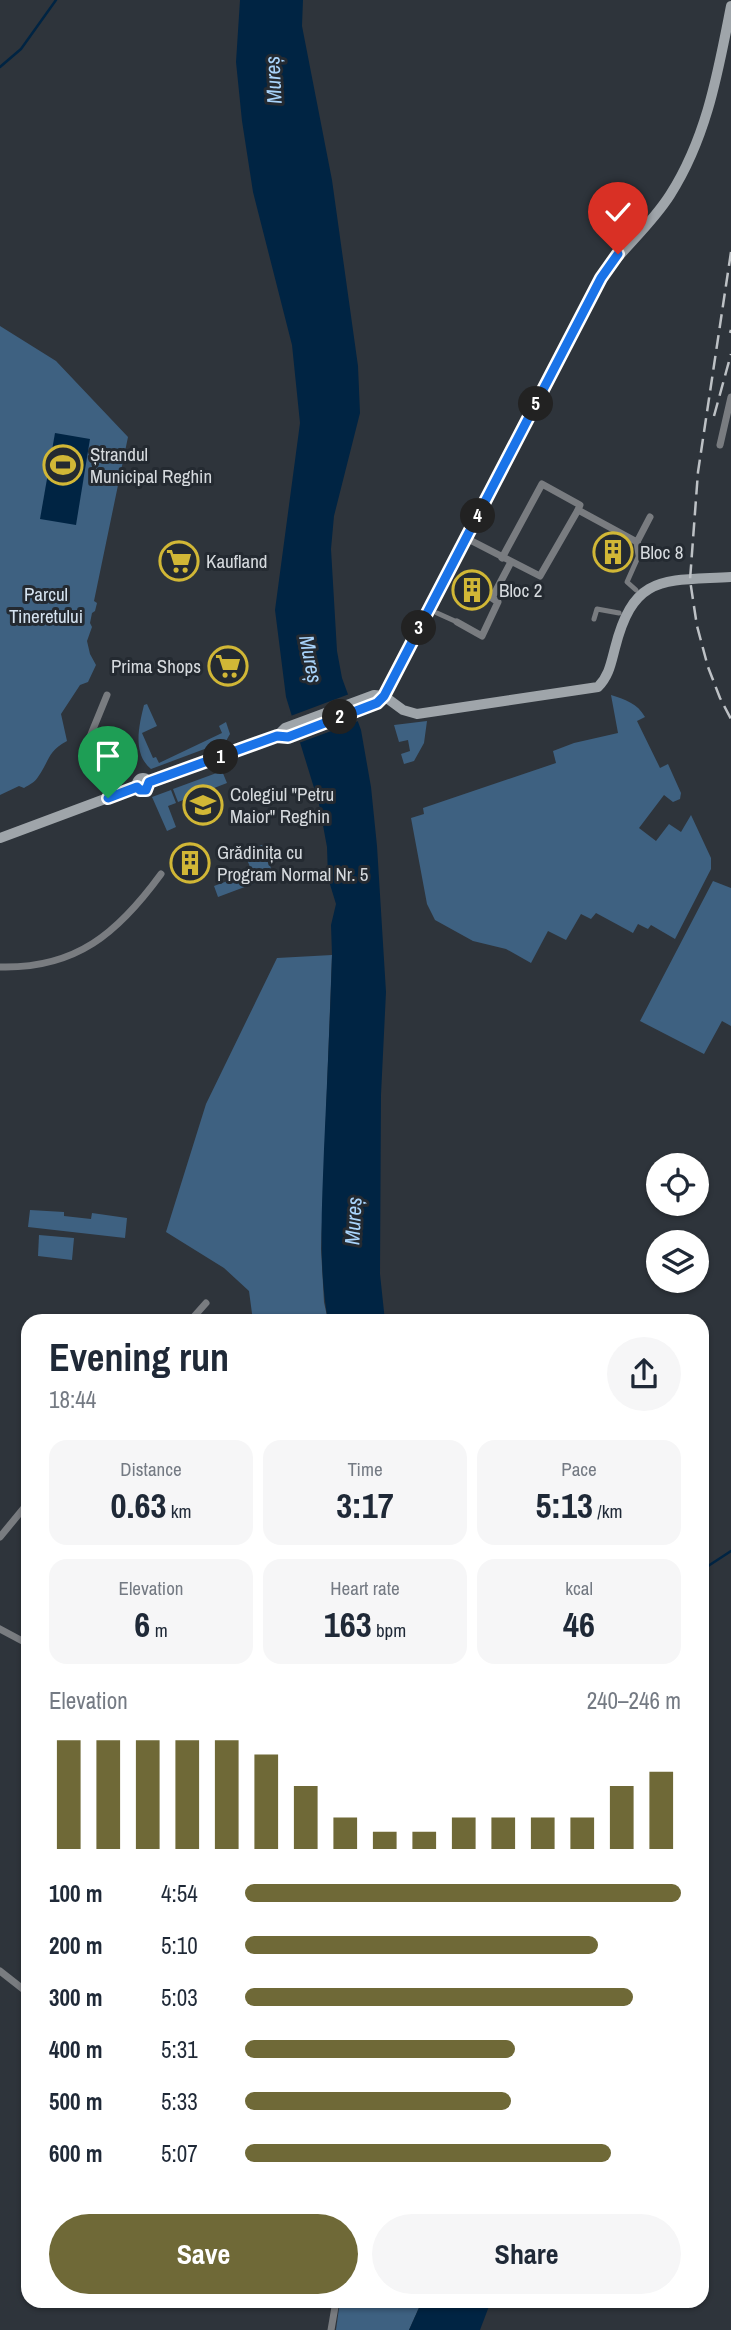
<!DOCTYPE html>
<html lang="en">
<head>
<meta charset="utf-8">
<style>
  :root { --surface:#fff; --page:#f6f6f7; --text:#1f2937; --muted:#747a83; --accent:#6f6937 }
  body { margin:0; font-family:"Archivo Narrow",sans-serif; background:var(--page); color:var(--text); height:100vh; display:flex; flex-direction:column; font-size:26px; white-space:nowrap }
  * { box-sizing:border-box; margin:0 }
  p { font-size:23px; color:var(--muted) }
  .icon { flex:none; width:38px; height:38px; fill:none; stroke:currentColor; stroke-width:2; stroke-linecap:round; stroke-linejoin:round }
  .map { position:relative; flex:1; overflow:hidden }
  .details { position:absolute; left:21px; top:1314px; width:688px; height:994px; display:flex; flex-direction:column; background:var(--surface); border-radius:21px; box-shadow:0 2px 5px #0004 }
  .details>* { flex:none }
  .fabs { position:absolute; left:646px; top:1153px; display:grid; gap:14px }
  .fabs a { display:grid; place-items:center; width:63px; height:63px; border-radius:50%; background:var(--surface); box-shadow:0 2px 5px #0004; font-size:35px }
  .pin { position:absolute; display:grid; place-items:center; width:60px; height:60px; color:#fff; margin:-72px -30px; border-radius:50% 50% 50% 0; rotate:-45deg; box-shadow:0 0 7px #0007 }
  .pin .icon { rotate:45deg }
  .km { position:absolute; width:35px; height:35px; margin:-18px; border-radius:50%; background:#222; color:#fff; font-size:19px; line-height:35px; text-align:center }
  .round { display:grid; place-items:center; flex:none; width:74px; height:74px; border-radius:37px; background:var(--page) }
  .head { display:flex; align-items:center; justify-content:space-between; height:119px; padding:0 28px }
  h1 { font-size:38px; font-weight:700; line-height:52px }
  .stats { display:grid; grid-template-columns:repeat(3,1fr); gap:10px; height:119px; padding:7px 28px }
  .stats div { display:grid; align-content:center; border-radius:18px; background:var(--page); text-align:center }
  .stats b { font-size:35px; font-weight:700 }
  .stats small { font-size:19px; font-weight:400 }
  .stats p { font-size:19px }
  .chart { height:196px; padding:14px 28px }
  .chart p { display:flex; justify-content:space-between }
  .chart svg { width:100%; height:126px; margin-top:7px; stroke:var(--accent); stroke-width:6 }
  .action { display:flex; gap:14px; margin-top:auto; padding:14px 28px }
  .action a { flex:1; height:80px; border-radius:42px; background:var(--accent); color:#fff; font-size:28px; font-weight:700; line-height:80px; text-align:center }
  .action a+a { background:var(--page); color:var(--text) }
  ul { padding:0 28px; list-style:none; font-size:23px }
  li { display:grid; grid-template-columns:112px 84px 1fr; align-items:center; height:52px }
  li i { height:18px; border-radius:9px; background:var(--accent) }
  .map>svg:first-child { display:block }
  .green { fill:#3e6181 }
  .water { fill:#002443 }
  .pier { fill:#2e343b }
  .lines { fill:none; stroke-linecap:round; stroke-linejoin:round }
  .stream { stroke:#002443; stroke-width:2.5 }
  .pedestrian { stroke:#797c80; stroke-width:5 }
  .minor { stroke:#797c80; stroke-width:7 }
  .secondary { stroke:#9fa5aa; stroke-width:10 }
  .rail { stroke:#bdc1c5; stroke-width:2.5; stroke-dasharray:14 7; stroke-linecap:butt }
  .route-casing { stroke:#fff; stroke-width:14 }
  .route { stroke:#1a73e8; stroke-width:9 }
  .labels { text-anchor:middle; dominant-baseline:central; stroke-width:6; stroke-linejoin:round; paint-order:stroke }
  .poi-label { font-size:19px; fill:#d6dade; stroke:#242a31; text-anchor:start }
  .park-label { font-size:19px; fill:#d5e3f0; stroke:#242a31 }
  .water-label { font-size:21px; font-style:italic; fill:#a9d4fb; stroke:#242a31 }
</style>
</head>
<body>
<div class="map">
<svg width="731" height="2330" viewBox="0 0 731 2330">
  <rect width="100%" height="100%" fill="#2e343b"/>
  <g class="green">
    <path d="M 0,326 L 56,361 L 128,437 L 94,601 L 97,603 L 95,611 L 92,613 L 90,623 L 92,627 L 87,641 L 90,654 L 96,665 L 88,682 L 80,685 L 61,714 L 67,741 C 47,752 50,760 38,777 C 35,782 29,785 24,788 L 19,786 L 0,795 Z"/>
    <path d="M 611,695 C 626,700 637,703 645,717 L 637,721 L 660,768 L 668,764 L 681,793 L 680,799 L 673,802 L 664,795 L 639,828 L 656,841 L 669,824 L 681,832 L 691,815 L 711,858 L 711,869 L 675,939 L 651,925 L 648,929 L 638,924 L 633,933 L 596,913 L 591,919 L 581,914 L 566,940 L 548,931 L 531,963 L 506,949 L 473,941 L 435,920 L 427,904 L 411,818 L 424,814 L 423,808 L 556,763 L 553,751 L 574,743 L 618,733 Z"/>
    <path d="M 147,704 L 157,726 L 142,733 L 153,758 L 156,757 L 159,763 L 222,733 L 219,726 L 226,722 L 230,734 L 226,741 L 151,769 C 132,753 139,726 144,705 Z"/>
    <polygon points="427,721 424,743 414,761 404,764 401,754 410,751 408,740 399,742 394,725"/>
    <polygon points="222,771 227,783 178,802 173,789"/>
    <polygon points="171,790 176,803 168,806 176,827 167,831 152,797"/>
    <polygon points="262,845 274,876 218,897 214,886 252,872 244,852"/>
    <polygon points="713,881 731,888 731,1026 722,1021 704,1054 640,1021"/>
    <polygon points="332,955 321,1249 324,1302 328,1321 253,1321 249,1291 224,1268 166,1232 206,1104 277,958"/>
    <polygon points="30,1210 64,1212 64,1216 91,1219 92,1213 127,1218 125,1238 28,1227"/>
    <polygon points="39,1235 74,1238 72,1260 38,1256"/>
    <polygon points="340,2301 422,2301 409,2330 336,2330"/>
  </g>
  <g class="water">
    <path d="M 240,0 L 303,0 L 302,26 L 332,180 L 358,366 L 360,413 L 334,516 L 331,549 L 337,651 L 342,678 L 361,730 L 371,787 L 377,846 L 386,992 L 381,1095 L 380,1274 L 385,1321 L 328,1321 C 318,1265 322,1206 324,1149 C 327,1084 330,1020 332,955 L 331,925 L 336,904 L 328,878 L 327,847 L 319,804 L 286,697 L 275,610 L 300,423 L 292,345 L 253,192 L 242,121 L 236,62 Z"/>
    <polygon points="55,433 90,439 76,525 40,519"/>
    <polygon points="422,2301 491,2301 480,2330 409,2330"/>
  </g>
  <polygon class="pier" points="352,693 361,720 296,744 288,717"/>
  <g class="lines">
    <g class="stream">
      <polyline points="0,67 21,49 56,0"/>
      <polyline points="702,1570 731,1551"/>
    </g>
    <g class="pedestrian">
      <polyline points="636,590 627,582 639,555"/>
      <polyline points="437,613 457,622"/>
      <polyline points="594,619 597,609 619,613"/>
    </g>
    <g class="minor">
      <polyline points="720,445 731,397"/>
      <polyline points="466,538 540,576 578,510 637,542 650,517"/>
      <polyline points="637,542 639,555"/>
      <polyline points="502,558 542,484 580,505 578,510"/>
      <polyline points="457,622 482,636 498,602 492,598 511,562"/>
      <polyline points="107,695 89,739 109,798"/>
      <path d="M 0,967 C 76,969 118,933 161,874"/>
      <polyline points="190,1321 206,1303"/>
      <polyline points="0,1537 28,1503"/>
      <polyline points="0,1629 28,1644"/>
      <polyline points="0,1971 28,1993"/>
      <polyline points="331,2330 336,2301"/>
    </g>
    <g class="secondary">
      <path d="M 384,696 L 403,710 L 417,714 L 598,687 C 609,676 611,663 615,648 C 634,573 664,581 731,577"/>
      <path d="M 277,736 L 288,737 L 377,703 L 384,696 L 601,278 C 622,249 651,225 670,195 C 707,137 718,72 731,6"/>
      <circle cx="143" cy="784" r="6"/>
      <polyline points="149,782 277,736 285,728 374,695 384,696"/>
      <polyline points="0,838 137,787"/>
    </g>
    <g class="rail">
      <polyline points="731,252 698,472 690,580 697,626 708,667 720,698 731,719"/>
      <polyline points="730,333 731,330"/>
      <polyline points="714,416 731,354"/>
    </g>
  </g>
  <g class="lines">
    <g class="route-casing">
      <polyline id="route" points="108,798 137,787 140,790 146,790 149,782 277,736 288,737 377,703 384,696 601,278 618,254"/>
    </g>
    <use href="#route" class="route"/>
  </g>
  <defs>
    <g id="stadium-ring" transform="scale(2.0125)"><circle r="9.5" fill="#242a31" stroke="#d1b736" stroke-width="1.5"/><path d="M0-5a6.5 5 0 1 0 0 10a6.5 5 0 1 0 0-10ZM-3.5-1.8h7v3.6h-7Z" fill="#d1b736"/></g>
    <g id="building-ring" transform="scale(2.0125)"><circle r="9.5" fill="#242a31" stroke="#d1b736" stroke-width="1.5"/><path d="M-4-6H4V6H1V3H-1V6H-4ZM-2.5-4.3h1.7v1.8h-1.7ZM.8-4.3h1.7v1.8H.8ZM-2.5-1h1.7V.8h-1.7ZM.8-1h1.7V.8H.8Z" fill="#d1b736"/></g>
    <g id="supermarket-ring" transform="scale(2.0125)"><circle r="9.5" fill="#242a31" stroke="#d1b736" stroke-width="1.5"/><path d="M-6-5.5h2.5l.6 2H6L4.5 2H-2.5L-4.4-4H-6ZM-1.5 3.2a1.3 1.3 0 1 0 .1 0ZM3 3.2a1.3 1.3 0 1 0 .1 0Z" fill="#d1b736"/></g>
    <g id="school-ring" transform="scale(2.0125)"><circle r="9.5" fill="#242a31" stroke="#d1b736" stroke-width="1.5"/><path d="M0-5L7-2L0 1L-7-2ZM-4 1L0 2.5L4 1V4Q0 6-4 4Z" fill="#d1b736"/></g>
  </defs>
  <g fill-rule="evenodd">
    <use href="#stadium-ring" x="63" y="465"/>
    <use href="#building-ring" x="613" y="552"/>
    <use href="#supermarket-ring" x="179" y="561"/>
    <use href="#building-ring" x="472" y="590"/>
    <use href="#supermarket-ring" x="228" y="666"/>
    <use href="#school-ring" x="203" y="805"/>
    <use href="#building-ring" x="190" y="863"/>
  </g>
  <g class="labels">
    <g class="poi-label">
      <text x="90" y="454">Ștrandul<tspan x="90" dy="22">Municipal Reghin</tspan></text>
      <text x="640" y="552">Bloc 8</text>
      <text x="206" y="561">Kaufland</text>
      <text x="499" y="590">Bloc 2</text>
      <text x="201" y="666" text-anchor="end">Prima Shops</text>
      <text x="230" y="794">Colegiul "Petru<tspan x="230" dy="22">Maior" Reghin</tspan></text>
      <text x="217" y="852">Grădinița cu<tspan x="217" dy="22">Program Normal Nr. 5</tspan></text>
    </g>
    <g class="park-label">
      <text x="46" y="594">Parcul<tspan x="46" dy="22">Tineretului</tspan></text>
    </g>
    <g class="water-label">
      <text transform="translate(273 80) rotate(-93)">Mureș</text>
      <text transform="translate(311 659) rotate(79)">Mureș</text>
      <text transform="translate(353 1221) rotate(-87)">Mureș</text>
    </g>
  </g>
</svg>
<div class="fabs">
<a><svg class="icon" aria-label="locate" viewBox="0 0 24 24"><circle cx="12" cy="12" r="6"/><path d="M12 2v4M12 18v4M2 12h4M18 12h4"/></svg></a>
<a><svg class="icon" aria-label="layers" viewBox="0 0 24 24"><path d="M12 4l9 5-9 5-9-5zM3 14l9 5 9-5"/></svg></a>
</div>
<div class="pin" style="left:108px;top:798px;background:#1e9e55"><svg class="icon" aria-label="arrive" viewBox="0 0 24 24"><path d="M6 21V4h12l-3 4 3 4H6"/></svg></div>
<div class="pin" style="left:618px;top:254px;background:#d93025"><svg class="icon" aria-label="check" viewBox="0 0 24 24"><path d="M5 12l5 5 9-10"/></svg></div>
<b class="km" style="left:221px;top:757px">1</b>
<b class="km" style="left:340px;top:717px">2</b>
<b class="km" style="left:419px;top:628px">3</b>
<b class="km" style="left:478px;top:516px">4</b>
<b class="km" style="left:536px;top:404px">5</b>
<section class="details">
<div class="head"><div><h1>Evening run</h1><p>18:44</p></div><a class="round"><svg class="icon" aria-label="share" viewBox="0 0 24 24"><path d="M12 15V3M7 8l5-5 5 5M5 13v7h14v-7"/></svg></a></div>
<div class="stats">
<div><p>Distance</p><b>0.63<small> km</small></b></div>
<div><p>Time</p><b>3:17</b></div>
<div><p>Pace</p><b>5:13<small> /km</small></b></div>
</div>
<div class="stats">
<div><p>Elevation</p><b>6<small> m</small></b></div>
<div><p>Heart rate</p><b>163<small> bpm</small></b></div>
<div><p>kcal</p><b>46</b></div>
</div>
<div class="chart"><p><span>Elevation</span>240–246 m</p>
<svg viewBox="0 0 160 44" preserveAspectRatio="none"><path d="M5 44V6M15 44V6M25 44V6M35 44V6M45 44V6M55 44V11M65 44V22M75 44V33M85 44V38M95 44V38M105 44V33M115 44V33M125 44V33M135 44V33M145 44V22M155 44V17"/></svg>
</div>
<ul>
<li><b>100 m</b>4:54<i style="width:100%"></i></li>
<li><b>200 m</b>5:10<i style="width:81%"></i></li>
<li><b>300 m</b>5:03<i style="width:89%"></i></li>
<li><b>400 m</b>5:31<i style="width:62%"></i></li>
<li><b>500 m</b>5:33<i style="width:61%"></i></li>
<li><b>600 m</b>5:07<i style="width:84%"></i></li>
</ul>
<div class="action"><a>Save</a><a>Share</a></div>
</section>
</div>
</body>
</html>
